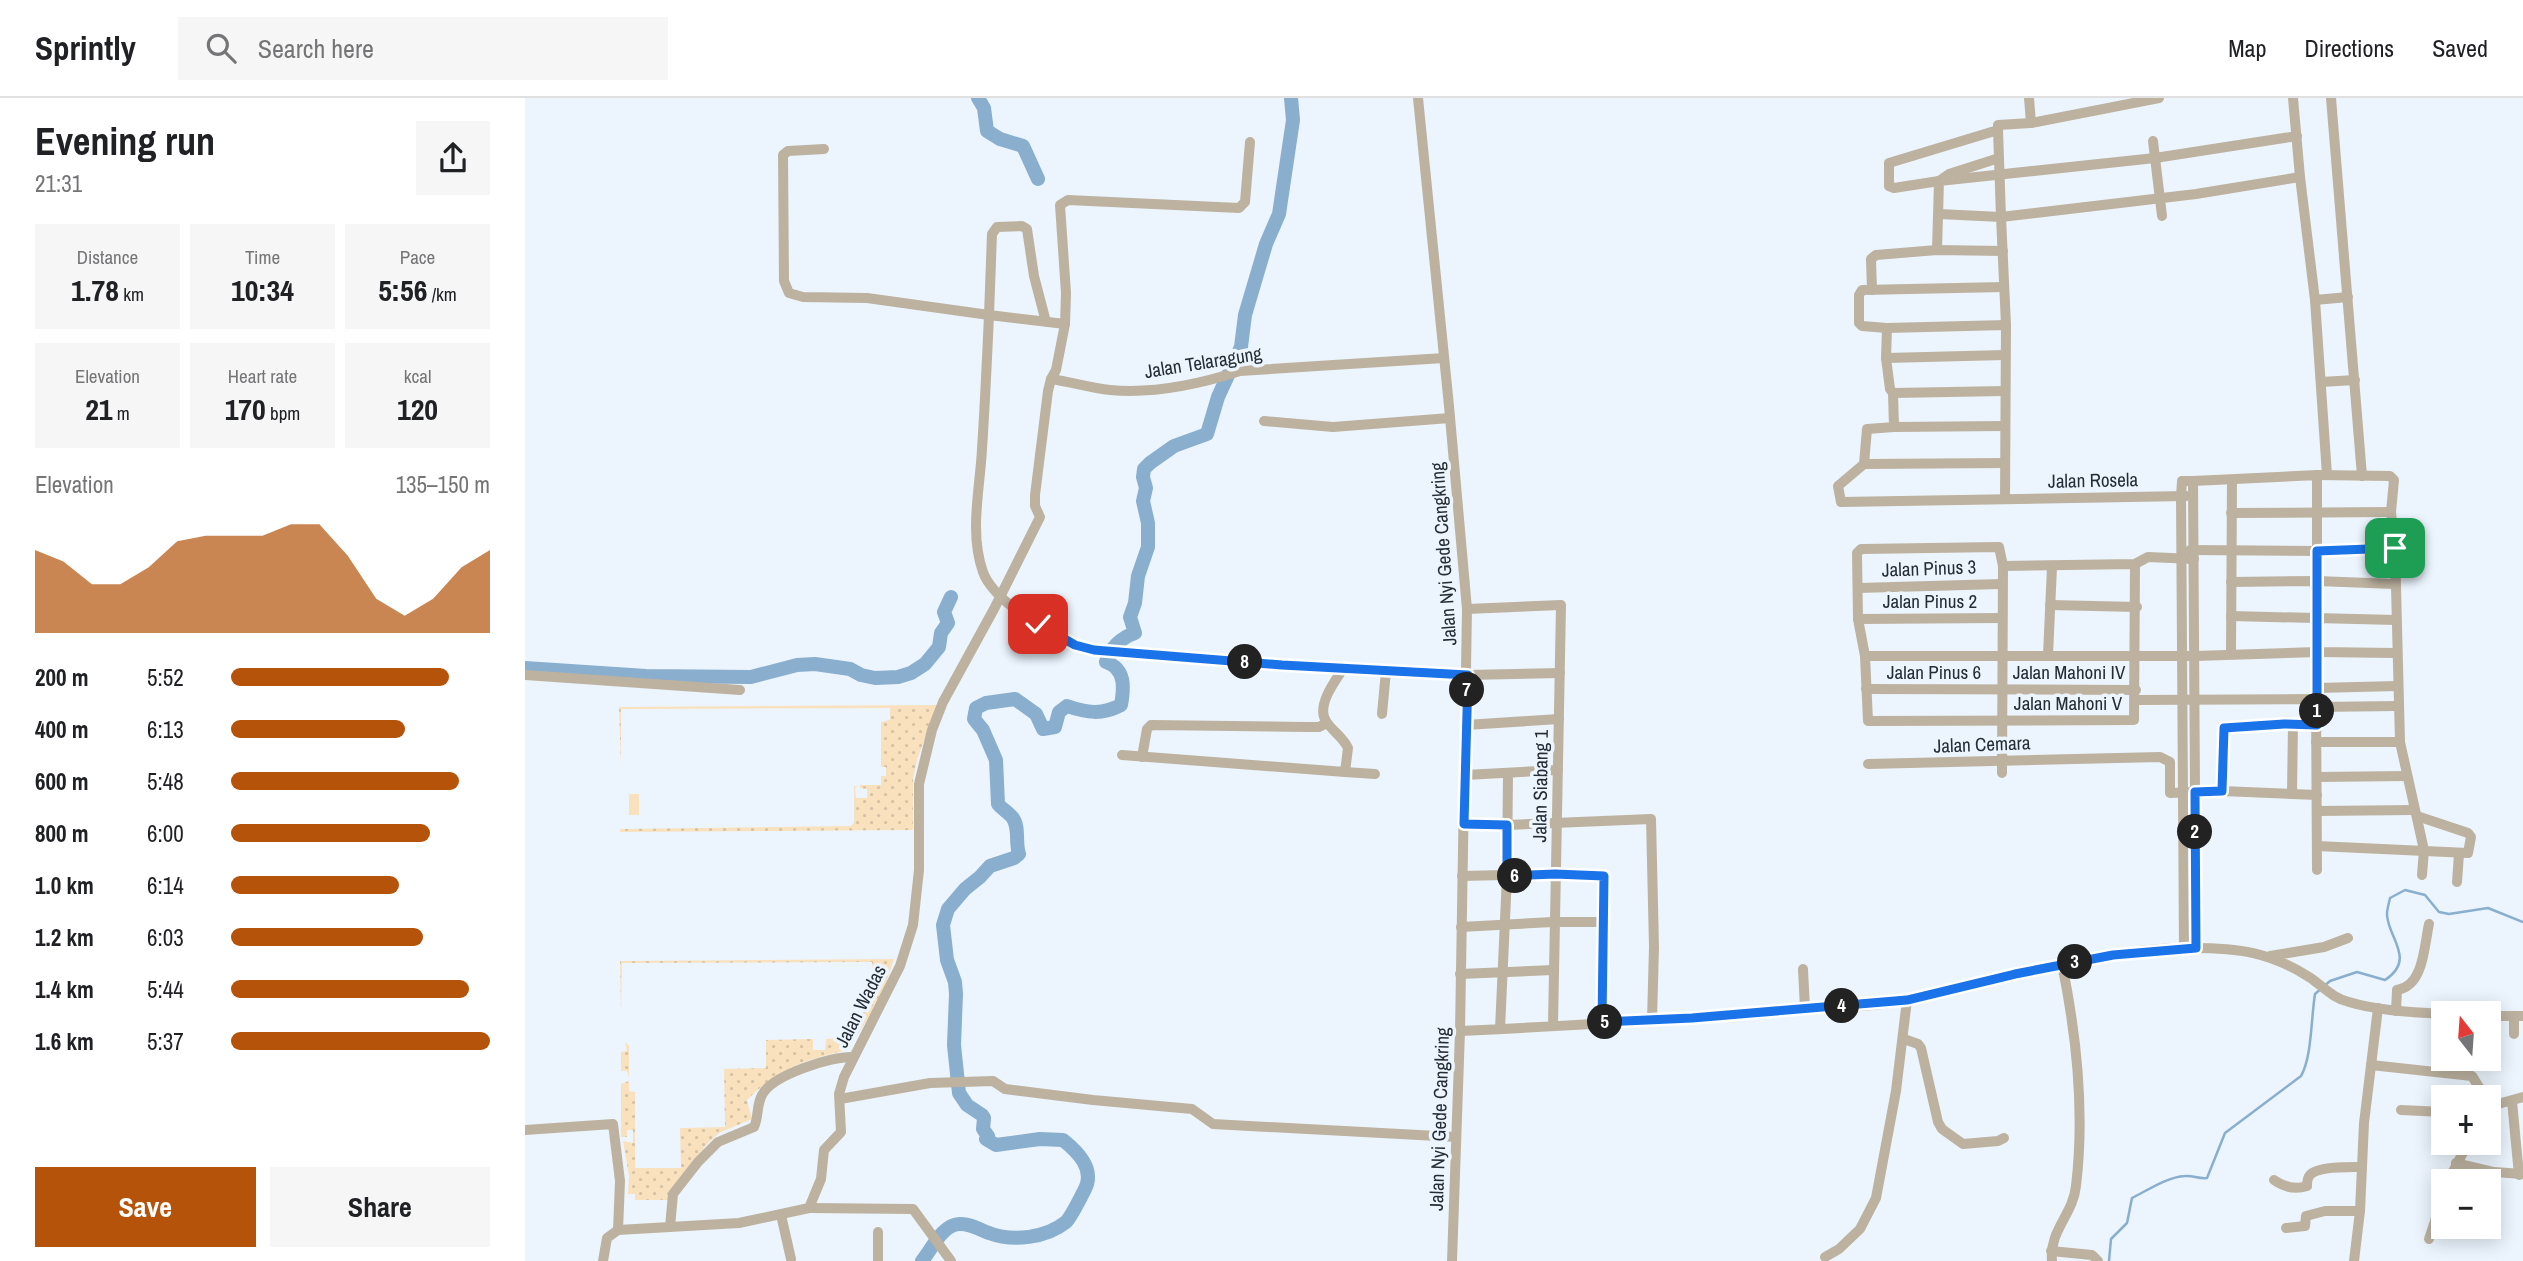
<!DOCTYPE html>
<html lang="en">
<head>
<meta charset="utf-8">
<style>
  :root { --surface:#fff; --page:#f6f6f6; --text:#202124; --muted:#757577; --line:#e0e0e0; --accent:#b45309 }
  body { margin:0; font-family:"Archivo Narrow",sans-serif; background:var(--page); color:var(--text); height:100vh; display:flex; flex-direction:column; font-size:26px; white-space:nowrap }
  * { box-sizing:border-box; margin:0 }
  p { font-size:23px; color:var(--muted) }
  .icon { flex:none; width:38px; height:38px; fill:none; stroke:currentColor; stroke-width:2; stroke-linecap:round; stroke-linejoin:round }
  .map { position:relative; flex:1; overflow:hidden }
  .panel { display:flex; flex-direction:column; background:var(--surface); width:525px }
  .panel>* { flex:none }
  .needle { width:46px; rotate:343deg }
  .buttons { position:absolute; left:1906px; top:903px; display:grid; gap:14px }
  .buttons a { display:grid; place-items:center; width:70px; height:70px; border-radius:0px; background:var(--surface); box-shadow:0 4px 18px #0003; font-size:35px }
  .pin { position:absolute; display:grid; place-items:center; width:60px; height:60px; color:#fff; margin:-30px; border-radius:14px; box-shadow:0 4px 10px #0006 }
  .km { position:absolute; width:35px; height:35px; margin:-18px; border-radius:50%; background:#222; color:#fff; font-size:19px; line-height:35px; text-align:center }
  .round { display:grid; place-items:center; flex:none; width:74px; height:74px; border-radius:0px; background:var(--page) }
  .summary { display:flex; align-items:center; justify-content:space-between; height:119px; padding:0 35px }
  h1 { font-size:38px; font-weight:700; line-height:52px }
  .figures { display:grid; grid-template-columns:repeat(3,1fr); gap:10px; height:119px; padding:7px 35px }
  .figures div { display:grid; align-content:center; border-radius:0px; background:var(--page); text-align:center }
  .figures b { font-size:30px; font-weight:700 }
  .figures small { font-size:19px; font-weight:400 }
  .figures p { font-size:19px }
  .chart { height:196px; padding:14px 35px }
  .chart p { display:flex; justify-content:space-between }
  .chart svg { width:100%; height:126px; margin-top:7px; fill:var(--accent); opacity:.7 }
  .primary-button { display:flex; gap:14px; margin-top:auto; padding:14px 35px }
  .primary-button a { flex:1; height:80px; border-radius:0px; background:var(--accent); color:#fff; font-size:28px; font-weight:700; line-height:80px; text-align:center }
  .primary-button a+a { background:var(--page); color:var(--text) }
  ul { padding:0 35px; list-style:none; font-size:23px }
  li { display:grid; grid-template-columns:112px 84px 1fr; align-items:center; height:52px }
  li i { height:18px; border-radius:9px; background:var(--accent) }
  header { display:flex; align-items:center; gap:42px; box-sizing:border-box; height:98px; padding:0 35px; background:var(--surface); border-bottom:2px solid var(--line) }
  header strong { font-size:33px }
  nav { display:flex; gap:38px; margin-inline-start:auto; font-size:24px }
  .search { width:490px; height:63px; background:var(--page); display:flex; align-items:center; gap:18px; box-sizing:border-box; padding:0 24px; border-radius:0px; color:var(--muted); font-size:26px }
  main { display:flex; flex:1; min-height:0 }
  .map>svg:first-child { display:block }
  .grass { fill:url(#grass-dots) }
  .green { fill:#f9e1bd }
  .lines { fill:none; stroke-linecap:round; stroke-linejoin:round }
  .stream { stroke:#89aece; stroke-width:2.5 }
  .river { stroke:#89aece; stroke-width:14 }
  .minor { stroke:#bdb2a0; stroke-width:10 }
  .route-casing { stroke:#fff; stroke-width:14 }
  .route { stroke:#1a73e8; stroke-width:9 }
  .labels { text-anchor:middle; dominant-baseline:central; stroke-width:7; stroke-linejoin:round; paint-order:stroke }
  .street-label { font-size:19px; fill:#242d34; stroke:#ecf5fe }
</style>
</head>
<body>
<header>
<strong>Sprintly</strong>
<div class="search"><svg class="icon" aria-label="search" viewBox="0 0 24 24"><circle cx="10" cy="10" r="6"/><path d="M15 15l6 6"/></svg>Search here</div>
<nav><a>Map</a><a>Directions</a><a>Saved</a></nav>
</header>
<main>
<section class="panel">
<div class="summary"><div><h1>Evening run</h1><p>21:31</p></div><a class="round"><svg class="icon" aria-label="share" viewBox="0 0 24 24"><path d="M12 15V3M7 8l5-5 5 5M5 13v7h14v-7"/></svg></a></div>
<div class="figures">
<div><p>Distance</p><b>1.78<small> km</small></b></div>
<div><p>Time</p><b>10:34</b></div>
<div><p>Pace</p><b>5:56<small> /km</small></b></div>
</div>
<div class="figures">
<div><p>Elevation</p><b>21<small> m</small></b></div>
<div><p>Heart rate</p><b>170<small> bpm</small></b></div>
<div><p>kcal</p><b>120</b></div>
</div>
<div class="chart"><p><span>Elevation</span>135–150 m</p>
<svg viewBox="0 0 160 44" preserveAspectRatio="none"><path d="M0 44V15L10 19L20 27L30 27L40 21L50 12L60 10L70 10L80 10L90 6L100 6L110 17L120 32L130 38L140 32L150 21L160 15V44z"/></svg>
</div>
<ul>
<li><b>200 m</b>5:52<i style="width:84%"></i></li>
<li><b>400 m</b>6:13<i style="width:67%"></i></li>
<li><b>600 m</b>5:48<i style="width:88%"></i></li>
<li><b>800 m</b>6:00<i style="width:77%"></i></li>
<li><b>1.0 km</b>6:14<i style="width:65%"></i></li>
<li><b>1.2 km</b>6:03<i style="width:74%"></i></li>
<li><b>1.4 km</b>5:44<i style="width:92%"></i></li>
<li><b>1.6 km</b>5:37<i style="width:100%"></i></li>
</ul>
<div class="primary-button"><a>Save</a><a>Share</a></div>
</section>
<div class="map">
<svg width="1998" height="1163" viewBox="0 0 1998 1163">
  <defs>
    <pattern id="grass-dots" width="8" height="8" patternUnits="userSpaceOnUse" patternTransform="scale(1.75)"><rect width="8" height="8" fill="#f9e1bd"/><path d="M2 2h.1M6 6h.1" fill="none" stroke="#d5c1a3" stroke-width="1.8" stroke-linecap="round"/></pattern>
  </defs>
  <rect width="100%" height="100%" fill="#ecf5fe"/>
  <g class="grass">
    <polygon points="412,607 392,662 388,682 388,732 95,734 95,731 326,728 329,724 329,688 332,688 330,690 331,700 342,700 342,691 335,690 335,687 356,687 356,678 361,678 361,669 356,669 356,624 365,622 365,610 96,611 96,670 94,609"/>
    <path d="M 369,861 L 355,902 L 322,952 C 277,963 256,969 222,1002 L 227,1021 L 194,1035 L 182,1046 L 143,1095 L 143,1102 L 110,1102 L 110,1096 L 103,1096 L 104,1078 L 98,1043 L 108,1045 L 108,1032 L 102,1032 L 102,1039 L 96,1039 L 96,986 L 104,983 L 104,993 L 110,994 L 110,1070 L 156,1070 L 155,1030 L 200,1029 L 199,971 L 241,970 L 241,942 L 288,941 L 288,952 L 300,952 L 301,941 L 324,939 L 339,913 L 340,879 L 348,876 L 347,864 L 97,865 L 96,916 L 95,863 Z"/>
    <polygon points="100,944 104,948 104,980 102,973 96,973 96,954 102,953"/>
  </g>
  <rect class="green" x="104" y="696" width="10" height="21"/>
  <g class="lines">
    <path class="stream" d="M 1584,1163 L 1586,1141 L 1602,1125 L 1607,1100 C 1623,1092 1642,1079 1660,1078 C 1668,1077 1673,1081 1682,1080 L 1700,1035 L 1776,978 C 1787,959 1786,920 1790,896 L 1805,883 L 1832,874 L 1860,882 C 1892,861 1862,839 1862,816 C 1862,811 1864,805 1865,800 L 1880,792 L 1900,797 L 1914,814 L 1924,816 L 1963,810 L 1998,824"/>
    <g class="river">
      <polyline points="453,0 459,10 462,33 475,41 498,48 513,81"/>
      <polyline points="0,570 121,578 226,579 272,567 290,566 325,571 336,577 350,580 373,579 386,575 400,566 414,549 416,535 423,525 419,514 426,499"/>
      <path d="M 397,1163 C 407,1151 417,1127 434,1126 C 445,1125 455,1132 464,1135 C 488,1144 521,1140 541,1124 C 546,1119 556,1099 560,1091 C 570,1071 553,1054 538,1042 L 515,1041 L 471,1047 L 461,1041 L 463,1038 L 458,1031 L 459,1020 L 457,1017 L 442,1007 L 434,995 L 429,947 L 431,896 L 430,884 L 422,862 L 418,827 L 423,811 L 440,791 L 455,779 L 465,768 L 489,760 L 494,756 C 490,745 495,728 487,719 C 483,714 477,711 473,706 L 471,662 L 458,632 L 449,621 L 451,610 L 461,605 L 490,601 L 511,616 L 518,631 L 530,629 L 534,614 L 542,608 C 562,615 577,617 596,607 C 599,590 601,571 581,564 C 584,551 597,539 610,535 L 605,519 L 610,505 L 613,478 L 623,449 L 623,425 L 618,403 L 621,390 L 618,379 L 619,371 L 625,365 L 649,348 L 682,336 L 693,299 L 716,249 L 720,217 L 741,146 L 754,116 L 768,22 L 766,0"/>
    </g>
    <g class="minor">
      <polyline points="893,0 924,308 942,511 935,933 927,1163"/>
      <polyline points="1504,0 1506,25"/>
      <polyline points="1768,0 1775,79 1790,202 1802,377"/>
      <polyline points="1806,0 1837,378"/>
      <polyline points="1473,32 1473,27 1506,25 1634,0"/>
      <polyline points="1628,43 1637,118"/>
      <path d="M 299,51 L 263,53 L 258,57 L 259,183 L 264,195 L 278,199 L 342,200 L 464,217 C 462,261 460,306 457,351 C 455,391 444,435 458,474 C 469,505 538,546 569,553 L 861,573 L 943,577 L 1035,575"/>
      <polyline points="1414,116 1476,119 1473,32 1364,65 1364,88 1369,90 1414,83 1424,76 1474,60"/>
      <polyline points="1412,152 1414,83 1630,60 1772,38"/>
      <polyline points="1479,189 1337,192 1334,197 1334,225 1337,228 1362,230 1481,227 1480,401"/>
      <polyline points="1347,192 1346,161 1351,157 1412,152 1478,153"/>
      <polyline points="1790,202 1823,199"/>
      <polyline points="521,224 509,178 502,131 497,128 472,129 467,136 464,217 540,226"/>
      <polyline points="1481,227 1476,119 1671,96 1775,79"/>
      <polyline points="1362,230 1361,260 1365,291 1368,295 1369,329 1342,331 1339,366 1313,388 1316,404 1661,398"/>
      <polyline points="1361,260 1480,257"/>
      <path d="M 526,281 C 546,284 566,290 585,292 C 628,296 675,286 715,273 L 919,260"/>
      <polyline points="1796,284 1830,282"/>
      <polyline points="1368,295 1480,293"/>
      <polyline points="739,323 808,329 925,320"/>
      <polyline points="1369,329 1480,328"/>
      <polyline points="1339,366 1480,365"/>
      <polyline points="1792,377 1865,378 1869,382 1866,414 1870,450 1875,644 1899,752 1897,777"/>
      <polyline points="1706,415 1866,414"/>
      <polyline points="1870,450 1792,453 1792,554 1871,555"/>
      <polyline points="1665,452 1792,453 1792,377 1668,383"/>
      <polyline points="1610,466 1609,622 1343,623 1340,558 1333,521 1332,455 1336,451 1474,449 1478,468 1610,466 1623,459 1669,461"/>
      <polyline points="1706,484 1792,483 1870,486"/>
      <polyline points="1333,490 1476,486"/>
      <polyline points="1525,507 1612,509"/>
      <polyline points="942,511 1036,507 1028,927"/>
      <polyline points="1706,518 1871,522"/>
      <polyline points="1333,521 1477,520"/>
      <polyline points="1706,556 1707,382"/>
      <polyline points="1523,557 1527,469"/>
      <polyline points="1340,558 1670,558 1792,554 1791,601"/>
      <polyline points="0,577 215,592"/>
      <polyline points="1792,590 1872,588"/>
      <polyline points="1341,591 1611,592"/>
      <polyline points="1611,602 1791,601 1792,772"/>
      <polyline points="1791,609 1873,608"/>
      <polyline points="857,616 861,573"/>
      <polyline points="941,627 1034,621"/>
      <polyline points="1791,644 1875,644"/>
      <path d="M 597,657 L 820,674 L 823,650 C 818,639 807,633 801,623 C 791,608 810,583 818,571"/>
      <polyline points="617,659 622,631 626,627 782,629 794,629 802,625"/>
      <polyline points="1343,666 1635,659 1645,664 1645,695 1697,693 1792,697"/>
      <polyline points="820,674 850,676"/>
      <polyline points="1477,675 1478,468"/>
      <polyline points="940,677 1033,672"/>
      <polyline points="1792,679 1882,678"/>
      <polyline points="1697,693 1699,630 1759,626 1792,627"/>
      <polyline points="1767,695 1768,626"/>
      <polyline points="1792,713 1889,712"/>
      <polyline points="939,726 982,727 1126,721 1129,849 1127,922"/>
      <polyline points="1792,748 1943,755 1946,739 1943,735 1892,718"/>
      <polyline points="937,778 1030,776 1079,778 1077,924"/>
      <polyline points="1932,784 1934,756"/>
      <polyline points="936,829 1028,824 1079,824"/>
      <polyline points="1659,850 1656,398 1657,383 1668,383 1671,850"/>
      <polyline points="1745,858 1799,849 1823,840"/>
      <polyline points="1278,871 1280,911"/>
      <polyline points="935,876 1028,872"/>
      <path d="M 1871,913 L 1872,892 C 1899,888 1899,848 1904,826"/>
      <polyline points="1964,918 1998,918"/>
      <polyline points="1989,918 1989,936"/>
      <polyline points="975,931 982,778 983,675"/>
      <path d="M 935,933 C 1040,928 1146,922 1251,913 C 1295,910 1340,910 1383,902 C 1478,883 1571,849 1668,850 C 1713,850 1745,854 1784,879 C 1798,888 1807,900 1824,904 C 1854,913 1887,914 1918,916"/>
      <polyline points="1379,941 1393,946 1396,950 1413,1024 1417,1031 1438,1046 1473,1043 1479,1040"/>
      <polyline points="1846,967 1947,978 1960,999"/>
      <polyline points="315,1001 405,985 468,983 480,991 568,1002 667,1011 688,1026 931,1039"/>
      <polyline points="1987,1003 1994,1077"/>
      <polyline points="1964,1005 1973,1006 1998,999"/>
      <polyline points="1876,1012 1918,1014"/>
      <polyline points="0,1032 88,1026 95,1083 93,1132"/>
      <polyline points="1931,1065 1969,1074 1998,1076"/>
      <path d="M 1749,1082 C 1759,1089 1770,1092 1782,1088 C 1782,1084 1783,1079 1785,1077 C 1792,1068 1826,1069 1837,1069"/>
      <polyline points="1923,1083 1943,1045"/>
      <polyline points="284,1110 388,1111 426,1163"/>
      <polyline points="256,1117 266,1161"/>
      <path d="M 145,1129 L 148,1096 L 173,1064 L 193,1044 L 229,1029 C 234,1019 231,1008 237,997 C 247,977 307,958 328,959"/>
      <polyline points="1761,1130 1780,1128 1781,1118 1800,1113 1835,1113"/>
      <polyline points="1904,1141 1918,1099"/>
      <polyline points="1526,1153 1567,1157 1573,1163"/>
      <polyline points="1300,1159 1314,1151 1335,1131 1351,1100 1371,993 1382,902"/>
      <polyline points="78,1163 82,1140 93,1132 214,1125 284,1110 296,1081 299,1052 316,1034 314,996 319,979 375,868 388,827 394,772 394,686 407,632 418,604 469,511 515,419 510,408 510,397 523,293 526,281 531,272 540,226 541,195 535,107 543,102 714,110 720,104 725,44"/>
      <polyline points="353,1163 353,1134"/>
      <path d="M 1527,1163 C 1524,1132 1548,1117 1551,1088 C 1560,1013 1552,939 1537,866"/>
      <polyline points="1829,1163 1835,1113 1839,1025 1853,910"/>
    </g>
  </g>
  <g class="lines">
    <g class="route-casing">
      <polyline id="route" points="513,526 550,547 569,552 757,567 943,577 939,726 982,727 982,778 1030,776 1079,778 1077,924 1167,920 1382,902 1490,876 1588,857 1671,850 1670,694 1697,693 1699,630 1759,626 1792,627 1792,453 1870,450"/>
    </g>
    <use href="#route" class="route"/>
  </g>
  <g class="labels">
    <g class="street-label">
      <text transform="translate(678 264) rotate(-9)">Jalan Telaragung</text>
      <text transform="translate(1568 382) rotate(-1)">Jalan Rosela</text>
      <text transform="translate(918 456) rotate(-94)">Jalan Nyi Gede Cangkring</text>
      <text transform="translate(1404 470) rotate(-2)">Jalan Pinus 3</text>
      <text x="1405" y="503">Jalan Pinus 2</text>
      <text x="1409" y="574">Jalan Pinus 6</text>
      <text x="1544" y="574">Jalan Mahoni IV</text>
      <text x="1543" y="605">Jalan Mahoni V</text>
      <text transform="translate(1457 646) rotate(-2)">Jalan Cemara</text>
      <text transform="translate(1015 688) rotate(-89)">Jalan Siabang 1</text>
      <text transform="translate(335 908) rotate(-63)">Jalan Wadas</text>
      <text transform="translate(914 1021) rotate(-88)">Jalan Nyi Gede Cangkring</text>
    </g>
  </g>
</svg>
<div class="buttons">
<a><svg class="needle" viewBox="-14 -14 28 28"><path d="M0-13l5 13h-10z" fill="#e53935"/><path d="M0 13l5-13h-10z" fill="#757577"/></svg></a>
<a>+</a>
<a>−</a>
</div>
<div class="pin" style="left:1870px;top:450px;background:#1e9e55"><svg class="icon" aria-label="arrive" viewBox="0 0 24 24"><path d="M6 21V4h12l-3 4 3 4H6"/></svg></div>
<div class="pin" style="left:513px;top:526px;background:#d93025"><svg class="icon" aria-label="check" viewBox="0 0 24 24"><path d="M5 12l5 5 9-10"/></svg></div>
<b class="km" style="left:1792px;top:613px">1</b>
<b class="km" style="left:1670px;top:734px">2</b>
<b class="km" style="left:1550px;top:864px">3</b>
<b class="km" style="left:1317px;top:908px">4</b>
<b class="km" style="left:1080px;top:924px">5</b>
<b class="km" style="left:990px;top:778px">6</b>
<b class="km" style="left:942px;top:592px">7</b>
<b class="km" style="left:720px;top:564px">8</b>
</div>
</main>
</body>
</html>
